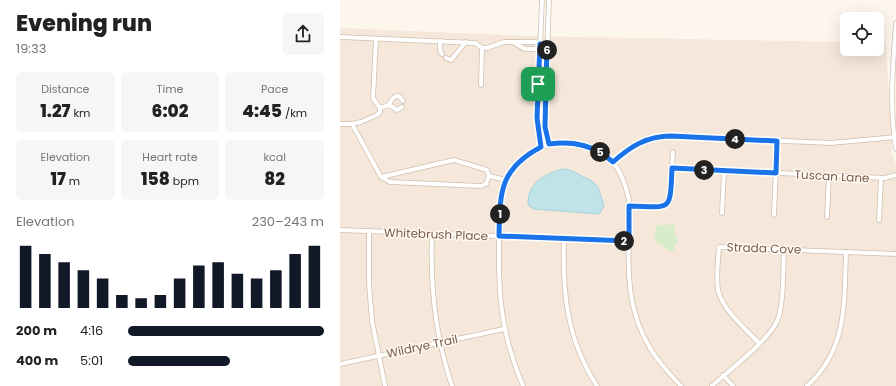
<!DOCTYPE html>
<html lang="en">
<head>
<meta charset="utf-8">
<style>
  :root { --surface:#fff; --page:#f6f6f6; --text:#222; --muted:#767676; --accent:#111827 }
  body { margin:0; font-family:Poppins,sans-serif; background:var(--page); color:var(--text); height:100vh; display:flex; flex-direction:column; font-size:15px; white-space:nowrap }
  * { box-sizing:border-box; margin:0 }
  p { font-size:13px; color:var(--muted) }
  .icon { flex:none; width:22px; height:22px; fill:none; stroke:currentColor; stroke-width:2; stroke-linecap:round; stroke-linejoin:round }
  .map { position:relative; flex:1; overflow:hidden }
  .details { display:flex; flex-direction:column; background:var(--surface); width:340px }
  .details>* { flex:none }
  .tools { position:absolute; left:500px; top:12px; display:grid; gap:8px }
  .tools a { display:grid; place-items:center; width:44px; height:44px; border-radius:6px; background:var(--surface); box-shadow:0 4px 16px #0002; font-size:20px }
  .pin { position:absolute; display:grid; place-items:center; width:34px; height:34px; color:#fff; margin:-17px; border-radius:8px; box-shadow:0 2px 6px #0006 }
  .km { position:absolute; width:20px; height:20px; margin:-10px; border-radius:50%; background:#222; color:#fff; font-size:11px; line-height:20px; text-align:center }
  .round { display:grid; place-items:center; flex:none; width:42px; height:42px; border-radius:6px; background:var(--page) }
  .headline { display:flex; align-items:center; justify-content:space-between; height:68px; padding:0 16px }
  h1 { font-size:22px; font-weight:800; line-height:30px }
  .stats { display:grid; grid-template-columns:repeat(3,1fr); gap:6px; height:68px; padding:4px 16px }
  .stats div { display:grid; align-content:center; border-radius:6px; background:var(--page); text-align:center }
  .stats b { font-size:17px; font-weight:800 }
  .stats small { font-size:11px; font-weight:400 }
  .stats p { font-size:11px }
  .chart { height:112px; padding:8px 16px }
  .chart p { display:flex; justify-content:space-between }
  .chart svg { width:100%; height:72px; margin-top:4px; stroke:var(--accent); stroke-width:6 }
  ul { padding:0 16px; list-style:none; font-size:13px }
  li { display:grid; grid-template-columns:64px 48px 1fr; align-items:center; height:30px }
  li i { height:10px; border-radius:5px; background:var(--accent) }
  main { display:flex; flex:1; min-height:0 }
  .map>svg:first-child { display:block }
  .residential { fill:#f5e8da }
  .green { fill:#d8ecc9 }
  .water { fill:#bfe3e8; stroke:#a5d3da }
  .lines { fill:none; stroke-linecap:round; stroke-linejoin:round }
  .minor-casing { stroke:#d1beb0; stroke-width:5.5 }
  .minor { stroke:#fff; stroke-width:4 }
  .route-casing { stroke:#fff; stroke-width:8 }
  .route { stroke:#1a73e8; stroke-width:5 }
  .labels { text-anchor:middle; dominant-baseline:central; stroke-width:3; stroke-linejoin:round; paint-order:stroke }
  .street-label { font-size:12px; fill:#7a5c4d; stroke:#fffaf3 }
</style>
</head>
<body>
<main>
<section class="details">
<div class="headline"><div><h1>Evening run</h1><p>19:33</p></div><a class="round"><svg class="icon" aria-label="share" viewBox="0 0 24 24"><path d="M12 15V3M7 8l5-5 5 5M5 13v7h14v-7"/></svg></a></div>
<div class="stats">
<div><p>Distance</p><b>1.27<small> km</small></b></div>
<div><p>Time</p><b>6:02</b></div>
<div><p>Pace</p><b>4:45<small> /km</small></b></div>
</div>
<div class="stats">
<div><p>Elevation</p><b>17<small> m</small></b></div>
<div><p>Heart rate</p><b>158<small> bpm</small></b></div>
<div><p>kcal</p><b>82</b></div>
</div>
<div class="chart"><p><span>Elevation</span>230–243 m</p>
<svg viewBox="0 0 160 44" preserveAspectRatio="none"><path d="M5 44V6M15 44V11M25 44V16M35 44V21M45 44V26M55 44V36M65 44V38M75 44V36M85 44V26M95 44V18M105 44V16M115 44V23M125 44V26M135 44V21M145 44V11M155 44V6"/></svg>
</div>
<ul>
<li><b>200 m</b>4:16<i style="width:100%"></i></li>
<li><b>400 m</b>5:01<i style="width:52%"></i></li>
</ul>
</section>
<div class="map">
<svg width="556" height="386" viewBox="0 0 556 386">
  <rect width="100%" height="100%" fill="#fdf6ec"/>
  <polygon class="residential" points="0,28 187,36 507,42 507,49 537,49 537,42 546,43 552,154 556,164 556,386 0,386"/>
  <polygon class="green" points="333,224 335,227 335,233 338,241 333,251 328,251 324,246 317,244 314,237 316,226"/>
  <path class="water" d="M 222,169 L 230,170 L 252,181 L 258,187 L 264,206 L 259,214 L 194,209 L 188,205 C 187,183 205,174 222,169 Z"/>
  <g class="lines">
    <g class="minor-casing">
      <g id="minor">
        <path d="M 556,23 C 553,65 549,107 556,149"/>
        <polyline points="0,37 135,43 142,48 147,48 164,42 196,42 198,44 207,45"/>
        <polyline points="100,41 100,51 102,54"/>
        <polyline points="173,42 185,49 196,49 198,44"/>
        <polyline points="106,58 111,60 126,42"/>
        <polyline points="141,85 142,48"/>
        <path d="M 49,105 C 52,99 53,96 59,96 L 63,101"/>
        <polyline points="40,108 49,105 57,110 62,107"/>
        <polyline points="0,124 12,124 21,122 37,115 40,112 40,108 33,98 36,39"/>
        <polyline points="12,124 41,177 114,160 147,170 149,176 146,184 141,186 50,182 41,177"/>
        <polyline points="209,144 205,127 205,113 209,0"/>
        <polyline points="201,147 197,118 202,0"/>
        <path d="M 273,163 C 289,148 303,138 325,136 L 491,143 L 556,137"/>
        <polyline points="332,168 545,178 556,175"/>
        <polyline points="149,176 166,180"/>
        <polyline points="289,206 321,207 325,206 329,202 333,152"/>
        <polyline points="382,213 384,171"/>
        <polyline points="434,215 437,141"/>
        <polyline points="487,217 489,176"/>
        <polyline points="539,220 541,178"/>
        <polyline points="0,230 289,241"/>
        <polyline points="29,231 29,283 32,321 45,386"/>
        <path d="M 92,234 C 90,286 95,336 112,386"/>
        <path d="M 224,238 C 222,292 227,340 257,386"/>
        <path d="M 419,343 C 405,328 383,311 378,290 C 376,276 378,261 379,247 L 556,254"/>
        <polyline points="0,364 164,329"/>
        <polyline points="383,375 393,386"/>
        <path d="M 183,386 C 160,331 158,293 159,235 C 160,213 159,193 170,173 C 190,138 244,132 272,162 C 282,172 286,186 289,200 C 290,253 281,300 310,348 C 318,362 330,374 341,386"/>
        <path d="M 372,386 C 389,370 434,337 439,316 C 444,298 443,269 444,249"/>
        <path d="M 467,386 C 508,349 504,302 506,252"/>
      </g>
    </g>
    <use href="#minor" class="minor"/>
  </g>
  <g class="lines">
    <g class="route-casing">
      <path id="route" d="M 200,44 L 207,45 L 205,127 L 209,144 C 234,141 254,145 273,162 C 290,147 306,136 331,136 L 437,141 L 436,173 L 332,168 C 330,213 332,207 289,206 L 289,241 L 159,236 C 160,193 159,169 201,147 L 197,118 Z"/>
    </g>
    <use href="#route" class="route"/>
  </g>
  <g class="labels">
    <g class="street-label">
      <text transform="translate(492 176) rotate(3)">Tuscan Lane</text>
      <text transform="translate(96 234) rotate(2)">Whitebrush Place</text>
      <text transform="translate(424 248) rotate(2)">Strada Cove</text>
      <text transform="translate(82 346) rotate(-12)">Wildrye Trail</text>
    </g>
  </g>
</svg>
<div class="tools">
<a><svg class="icon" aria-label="locate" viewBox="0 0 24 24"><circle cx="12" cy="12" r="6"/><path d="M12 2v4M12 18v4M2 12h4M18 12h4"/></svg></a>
</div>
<div class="pin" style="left:198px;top:84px;background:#1e9e55"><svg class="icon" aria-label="arrive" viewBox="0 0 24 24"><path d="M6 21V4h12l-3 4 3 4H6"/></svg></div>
<b class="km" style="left:160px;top:214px">1</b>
<b class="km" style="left:284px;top:241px">2</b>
<b class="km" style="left:364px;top:170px">3</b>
<b class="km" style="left:395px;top:139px">4</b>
<b class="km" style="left:260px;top:152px">5</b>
<b class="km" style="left:207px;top:50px">6</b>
</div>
</main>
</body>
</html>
